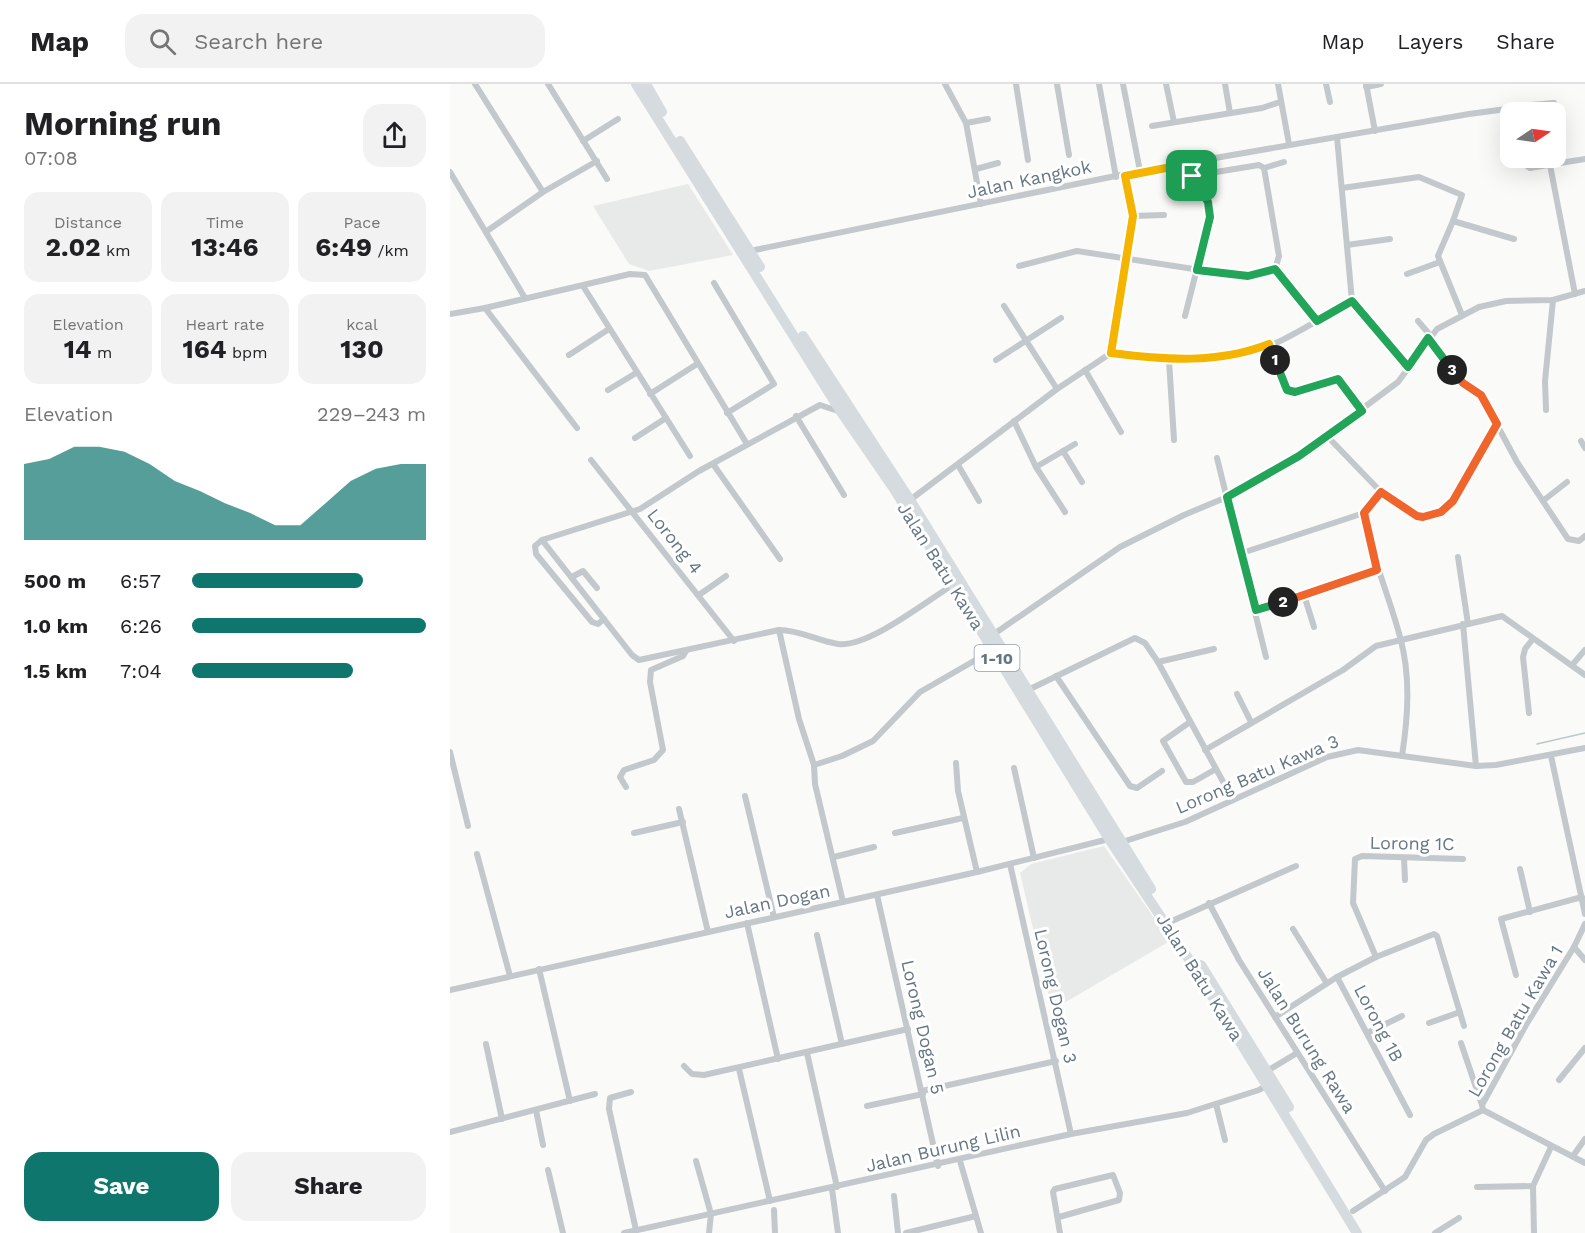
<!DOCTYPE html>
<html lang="en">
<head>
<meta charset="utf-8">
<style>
  :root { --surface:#fff; --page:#f2f2f2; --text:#202124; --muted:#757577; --line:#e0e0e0; --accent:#0f766e }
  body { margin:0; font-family:"Work Sans",sans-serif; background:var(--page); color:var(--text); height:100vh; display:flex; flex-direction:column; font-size:22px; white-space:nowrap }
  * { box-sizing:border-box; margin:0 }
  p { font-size:20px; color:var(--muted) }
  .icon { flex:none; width:33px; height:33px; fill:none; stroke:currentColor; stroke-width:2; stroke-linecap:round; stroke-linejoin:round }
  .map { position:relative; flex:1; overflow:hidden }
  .panel { display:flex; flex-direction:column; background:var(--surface); width:450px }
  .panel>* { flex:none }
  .needle { width:39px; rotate:77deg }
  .tools { position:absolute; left:1050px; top:18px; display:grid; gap:12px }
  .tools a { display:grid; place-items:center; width:66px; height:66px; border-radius:12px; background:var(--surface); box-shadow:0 6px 24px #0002; font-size:30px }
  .pin { position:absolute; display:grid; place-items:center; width:51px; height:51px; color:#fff; margin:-26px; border-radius:12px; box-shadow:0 3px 9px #0006 }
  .km { position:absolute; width:30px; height:30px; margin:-15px; border-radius:50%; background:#222; color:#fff; font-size:16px; line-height:30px; text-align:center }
  .round { display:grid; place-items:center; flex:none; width:63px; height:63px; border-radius:18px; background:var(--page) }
  .summary { display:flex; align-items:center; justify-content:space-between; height:102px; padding:0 24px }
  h1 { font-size:33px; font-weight:700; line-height:45px }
  .figures { display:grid; grid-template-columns:repeat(3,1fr); gap:9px; height:102px; padding:6px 24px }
  .figures div { display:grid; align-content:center; border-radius:15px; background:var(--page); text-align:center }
  .figures b { font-size:26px; font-weight:700 }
  .figures small { font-size:16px; font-weight:400 }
  .figures p { font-size:16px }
  .chart { height:168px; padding:12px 24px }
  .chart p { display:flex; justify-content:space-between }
  .chart svg { width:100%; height:108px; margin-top:6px; fill:var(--accent); opacity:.7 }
  .primary-button { display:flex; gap:12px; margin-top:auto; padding:12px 24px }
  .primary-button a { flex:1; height:69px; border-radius:18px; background:var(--accent); color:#fff; font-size:24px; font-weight:700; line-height:69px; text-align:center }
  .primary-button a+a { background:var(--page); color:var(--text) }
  ul { padding:0 24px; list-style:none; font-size:20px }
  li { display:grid; grid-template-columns:96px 72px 1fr; align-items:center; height:45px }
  li i { height:15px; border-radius:8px; background:var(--accent) }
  header { display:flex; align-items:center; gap:36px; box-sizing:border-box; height:84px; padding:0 30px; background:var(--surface); border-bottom:2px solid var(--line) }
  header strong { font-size:28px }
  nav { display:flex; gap:33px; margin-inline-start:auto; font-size:21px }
  .search { width:420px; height:54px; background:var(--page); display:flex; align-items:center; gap:15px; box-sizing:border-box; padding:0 21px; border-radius:18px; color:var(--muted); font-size:22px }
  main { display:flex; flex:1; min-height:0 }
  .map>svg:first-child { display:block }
  .built { fill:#e8e9e9 }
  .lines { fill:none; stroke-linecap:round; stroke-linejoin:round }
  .stream { stroke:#bbc7cb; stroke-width:1.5 }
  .minor { stroke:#c3c8cc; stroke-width:6 }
  .trunk { stroke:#d6dbdf; stroke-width:10 }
  .split-1-casing { stroke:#fff; stroke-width:12 }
  .split-2-casing { stroke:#fff; stroke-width:12 }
  .split-3-casing { stroke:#fff; stroke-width:12 }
  .split-4-casing { stroke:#fff; stroke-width:12 }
  .split-1 { stroke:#f5b400; stroke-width:8 }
  .split-2 { stroke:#22a559; stroke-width:8 }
  .split-3 { stroke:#f0652b; stroke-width:8 }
  .split-4 { stroke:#22a559; stroke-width:8 }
  .labels { text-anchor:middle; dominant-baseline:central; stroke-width:6; stroke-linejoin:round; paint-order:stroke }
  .shield { fill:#fff; stroke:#939fa8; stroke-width:1.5 }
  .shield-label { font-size:16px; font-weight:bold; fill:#657683 }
  .street-label { font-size:18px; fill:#657683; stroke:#fff }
</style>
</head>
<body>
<header>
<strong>Map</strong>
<div class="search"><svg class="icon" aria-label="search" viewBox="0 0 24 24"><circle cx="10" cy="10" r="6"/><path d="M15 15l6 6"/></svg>Search here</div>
<nav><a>Map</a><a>Layers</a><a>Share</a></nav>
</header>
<main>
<section class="panel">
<div class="summary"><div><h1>Morning run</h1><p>07:08</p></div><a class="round"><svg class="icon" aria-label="share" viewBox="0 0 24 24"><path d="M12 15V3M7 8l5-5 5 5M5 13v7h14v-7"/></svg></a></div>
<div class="figures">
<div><p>Distance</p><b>2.02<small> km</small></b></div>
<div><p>Time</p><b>13:46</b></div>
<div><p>Pace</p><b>6:49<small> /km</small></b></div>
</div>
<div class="figures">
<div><p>Elevation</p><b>14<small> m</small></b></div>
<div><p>Heart rate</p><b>164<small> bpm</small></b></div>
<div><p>kcal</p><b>130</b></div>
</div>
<div class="chart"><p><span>Elevation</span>229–243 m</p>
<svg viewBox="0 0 160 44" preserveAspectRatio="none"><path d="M0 44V13L10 11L20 6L30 6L40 8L50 13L60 20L70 24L80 29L90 33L100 38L110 38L120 29L130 20L140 15L150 13L160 13V44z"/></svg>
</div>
<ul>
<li><b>500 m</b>6:57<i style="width:73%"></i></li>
<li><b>1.0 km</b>6:26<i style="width:100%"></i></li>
<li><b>1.5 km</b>7:04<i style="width:69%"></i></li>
</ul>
<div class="primary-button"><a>Save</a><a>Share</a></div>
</section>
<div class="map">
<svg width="1135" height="1149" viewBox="0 0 1135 1149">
  <rect width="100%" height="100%" fill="#fafaf8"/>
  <g class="built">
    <polygon points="238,100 283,171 199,187 179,180 143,122"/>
    <polygon points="654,762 720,857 602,926 570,789 581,780"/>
  </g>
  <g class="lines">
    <polyline class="stream" points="1087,660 1135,649"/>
    <g class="minor">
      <polyline points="25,0 93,108"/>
      <polyline points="98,0 157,95"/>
      <polyline points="495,0 516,39 531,120"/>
      <polyline points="566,0 578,76"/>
      <polyline points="607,0 619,71"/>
      <polyline points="649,0 666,93"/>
      <polyline points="673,0 690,87"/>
      <polyline points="716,0 724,38"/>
      <polyline points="775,0 780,29"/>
      <polyline points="828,0 839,60"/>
      <polyline points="876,0 880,18"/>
      <polyline points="916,0 925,47"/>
      <polyline points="916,3 931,0"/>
      <polyline points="1079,28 1081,21 1104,19"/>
      <polyline points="516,39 538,35"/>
      <polyline points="702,42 812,24 830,18"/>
      <polyline points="887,53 902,217"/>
      <polyline points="133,57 168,35"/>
      <polyline points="1076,74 1076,81 1080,84 1135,75"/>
      <path d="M 731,81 C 746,96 757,112 760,133 L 735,232"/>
      <polyline points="1100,81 1125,210"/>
      <polyline points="814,84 834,78"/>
      <polyline points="526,85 548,79"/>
      <polyline points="0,88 75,214"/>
      <polyline points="742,92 809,81 814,84 829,172 825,185"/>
      <polyline points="892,104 969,93 1012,111 1003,137"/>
      <polyline points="683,132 714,131"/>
      <polyline points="37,147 93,108 147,77"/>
      <polyline points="897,161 940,155"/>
      <polyline points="300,167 690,87 1019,30 1079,22"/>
      <polyline points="569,182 627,167 789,192 825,185"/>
      <polyline points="825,185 867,237"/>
      <polyline points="957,190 990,178"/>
      <polyline points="264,199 324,300 277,329"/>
      <polyline points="133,202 240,372"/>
      <polyline points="902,217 958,283"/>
      <polyline points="554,222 607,305"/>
      <polyline points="35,224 127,344"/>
      <polyline points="0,230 35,224 180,190 195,191 297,360"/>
      <polyline points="1012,231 988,172 1003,137 1064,155"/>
      <polyline points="968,237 980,251"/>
      <polyline points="978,254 1013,299 1031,311 1067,378 1118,455 1129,457 1135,452"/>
      <polyline points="819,260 837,306 845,308 888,295 912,327"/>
      <polyline points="661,269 683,132 675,92"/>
      <polyline points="119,271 159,245"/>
      <polyline points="546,276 611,234"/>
      <polyline points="719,276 724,356"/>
      <polyline points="635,286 671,348"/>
      <polyline points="158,306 186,289"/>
      <polyline points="200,310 247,280"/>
      <polyline points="1096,326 1095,297 1103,216"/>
      <polyline points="346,332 394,411"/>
      <polyline points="564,337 586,383 615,428"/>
      <polyline points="877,352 931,408 960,429 973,433 998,424 1047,340"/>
      <polyline points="185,354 216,334"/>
      <polyline points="1131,357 1135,364"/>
      <polyline points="613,367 632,398"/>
      <polyline points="767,374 816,573"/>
      <polyline points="141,376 284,557"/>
      <polyline points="263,380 330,475"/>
      <polyline points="508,381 529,417"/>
      <polyline points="586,383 625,360"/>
      <path d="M 931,408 L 914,429 C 921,472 939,511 950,553 C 961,592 958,633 952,672"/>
      <path d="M 460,416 L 607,305 L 661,269 C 705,274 751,280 795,270 C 832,261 868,235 902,217"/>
      <polyline points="1094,416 1117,398"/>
      <polyline points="92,456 85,462 86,470 142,538 148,540 154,535"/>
      <polyline points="792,469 914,429"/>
      <polyline points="1008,473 1018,540"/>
      <polyline points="122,493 133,487 147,504"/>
      <polyline points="249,511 276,492"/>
      <polyline points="854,511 864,543"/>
      <polyline points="806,526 927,486"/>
      <polyline points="1013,540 1026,682"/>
      <path d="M 329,546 C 350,546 368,557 388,560 C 418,564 476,517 503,501"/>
      <polyline points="544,550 670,463 734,431 777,413 849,372 948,298 987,245 1029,223 1056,217 1103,216 1135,207"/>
      <polyline points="708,578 764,565"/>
      <polyline points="1123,580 1135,566"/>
      <polyline points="606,592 680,702 687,704 712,687"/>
      <polyline points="578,606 685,554 695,559 708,578 783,716"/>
      <polyline points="787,610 801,638"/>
      <polyline points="1079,629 1073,573 1075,565 1082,556"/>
      <polyline points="740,638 713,657 736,698 743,698 766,685"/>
      <polyline points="755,666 893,586 926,562 1052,532 1135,591"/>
      <polyline points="0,668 18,742"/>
      <polyline points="1101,672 1135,830"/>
      <polyline points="506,679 508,707 527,788"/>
      <polyline points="364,681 349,635 329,546 189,576 182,571 92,456 190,425 249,387 370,321 388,327"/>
      <polyline points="564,684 584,774"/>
      <polyline points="176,703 170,693 174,686 204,676 213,666 200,598 201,586 233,572 236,567"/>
      <polyline points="295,712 324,833"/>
      <polyline points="229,725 258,848"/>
      <polyline points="184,749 233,738"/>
      <polyline points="445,749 513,734"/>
      <polyline points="672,758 735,738 877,673 908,666 1026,682 1046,681 1135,664"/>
      <polyline points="27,770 60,892"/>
      <polyline points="384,773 424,763"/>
      <polyline points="954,774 955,796"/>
      <polyline points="560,780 621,1050"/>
      <polyline points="1070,785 1080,828"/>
      <polyline points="427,811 488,1082"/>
      <polyline points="393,818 365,700 364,681 392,672 423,657 470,608 543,566"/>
      <polyline points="759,819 789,876 935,1107"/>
      <polyline points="722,837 846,782"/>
      <polyline points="297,839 328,975"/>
      <polyline points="843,845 876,898"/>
      <polyline points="367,851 392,960"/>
      <polyline points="1124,863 1135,876"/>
      <polyline points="926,873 903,819 905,775 912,772 1013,775"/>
      <polyline points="89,885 120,1017"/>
      <polyline points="1066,891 1051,835 1132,813"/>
      <polyline points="887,893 960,1031"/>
      <polyline points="0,906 527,788 659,755"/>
      <polyline points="825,933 887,893 926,873 984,850 987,852 1014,942"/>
      <polyline points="979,939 1010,928"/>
      <polyline points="917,949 952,932"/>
      <polyline points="1011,959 1032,1021"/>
      <polyline points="36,960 52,1035"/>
      <polyline points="357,969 387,1103"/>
      <polyline points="234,982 242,990 254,991 458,945"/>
      <polyline points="289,985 320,1117"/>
      <polyline points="817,987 847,969"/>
      <polyline points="1109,996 1135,964"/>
      <polyline points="472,1007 606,977"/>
      <polyline points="181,1008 160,1014 159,1025 186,1146"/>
      <polyline points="766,1020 775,1056"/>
      <polyline points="417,1022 473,1010"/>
      <polyline points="86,1026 93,1061"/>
      <polyline points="1033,1026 1135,1079"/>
      <polyline points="0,1048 145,1010"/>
      <polyline points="1123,1072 1135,1055"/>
      <polyline points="246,1077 261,1130 259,1149"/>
      <polyline points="510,1077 531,1149"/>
      <polyline points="98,1086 113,1149"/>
      <polyline points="1027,1103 1083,1102"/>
      <polyline points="382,1105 388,1149"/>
      <polyline points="444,1112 448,1149"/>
      <polyline points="324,1126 325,1149"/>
      <polyline points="903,1127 955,1093 976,1056 984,1050 1033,1026 1032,1021 1076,941 1124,863 1135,840"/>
      <polyline points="609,1133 669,1116 670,1109 663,1091 605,1105 603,1108 610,1149"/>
      <polyline points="174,1149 621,1050 737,1029 809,1006 817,1001"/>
      <polyline points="456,1149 526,1132"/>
      <polyline points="985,1149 1009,1134"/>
      <polyline points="1084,1149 1083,1102 1101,1063"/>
    </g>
    <g class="trunk">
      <polyline points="186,0 393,331 444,405 659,755 744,883 907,1149"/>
      <polyline points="196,0 212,28"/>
      <polyline points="230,57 310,183"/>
      <polyline points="353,252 460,416 701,805"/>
      <polyline points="751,881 839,1023"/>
    </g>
  </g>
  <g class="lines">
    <g class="split-1-casing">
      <path id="split-1" d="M 742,92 L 731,81 L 675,92 L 683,132 L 661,269 C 715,276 769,280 819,260 L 825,276"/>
    </g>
    <g class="split-2-casing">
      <polyline id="split-2" points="825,276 837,306 845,308 888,295 912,327 849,372 777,413 806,526 833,518"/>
    </g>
    <g class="split-3-casing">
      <polyline id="split-3" points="833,518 927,486 914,429 931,408 967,432 973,433 991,428 1003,417 1047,340 1031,311 1013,299 1002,286"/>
    </g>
    <g class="split-4-casing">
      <polyline id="split-4" points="742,92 758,118 760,133 747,186 798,192 825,185 867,237 902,217 958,283 978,254 1002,286"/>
    </g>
    <use href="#split-1" class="split-1"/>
    <use href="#split-2" class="split-2"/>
    <use href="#split-3" class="split-3"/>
    <use href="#split-4" class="split-4"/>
  </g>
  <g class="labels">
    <rect class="shield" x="524.5" y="561" width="45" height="26" rx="4.5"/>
    <g class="shield-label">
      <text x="547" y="574">1-10</text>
    </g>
    <g class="street-label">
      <text transform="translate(579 95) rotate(-12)">Jalan Kangkok</text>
      <text transform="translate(225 457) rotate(52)">Lorong 4</text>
      <text transform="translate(491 482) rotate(58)">Jalan Batu Kawa</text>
      <text transform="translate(807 690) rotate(-23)">Lorong Batu Kawa 3</text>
      <text transform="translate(962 759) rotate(1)">Lorong 1C</text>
      <text transform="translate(327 817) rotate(-12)">Jalan Dogan</text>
      <text transform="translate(750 893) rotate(58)">Jalan Batu Kawa</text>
      <text transform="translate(606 912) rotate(77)">Lorong Dogan 3</text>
      <text transform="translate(1065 937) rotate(-60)">Lorong Batu Kawa 1</text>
      <text transform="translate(929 939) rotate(62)">Lorong 1B</text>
      <text transform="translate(473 943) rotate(77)">Lorong Dogan 5</text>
      <text transform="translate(857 956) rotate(58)">Jalan Burung Rawa</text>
      <text transform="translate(493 1064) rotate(-13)">Jalan Burung Lilin</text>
    </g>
  </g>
</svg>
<div class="tools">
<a><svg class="needle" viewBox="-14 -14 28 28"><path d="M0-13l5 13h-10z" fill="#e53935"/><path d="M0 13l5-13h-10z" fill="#757577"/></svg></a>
</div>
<div class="pin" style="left:742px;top:92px;background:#1e9e55"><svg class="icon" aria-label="arrive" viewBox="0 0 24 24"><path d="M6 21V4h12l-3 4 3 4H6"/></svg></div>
<b class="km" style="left:825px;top:276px">1</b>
<b class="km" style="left:833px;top:518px">2</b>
<b class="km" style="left:1002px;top:286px">3</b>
</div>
</main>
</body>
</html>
